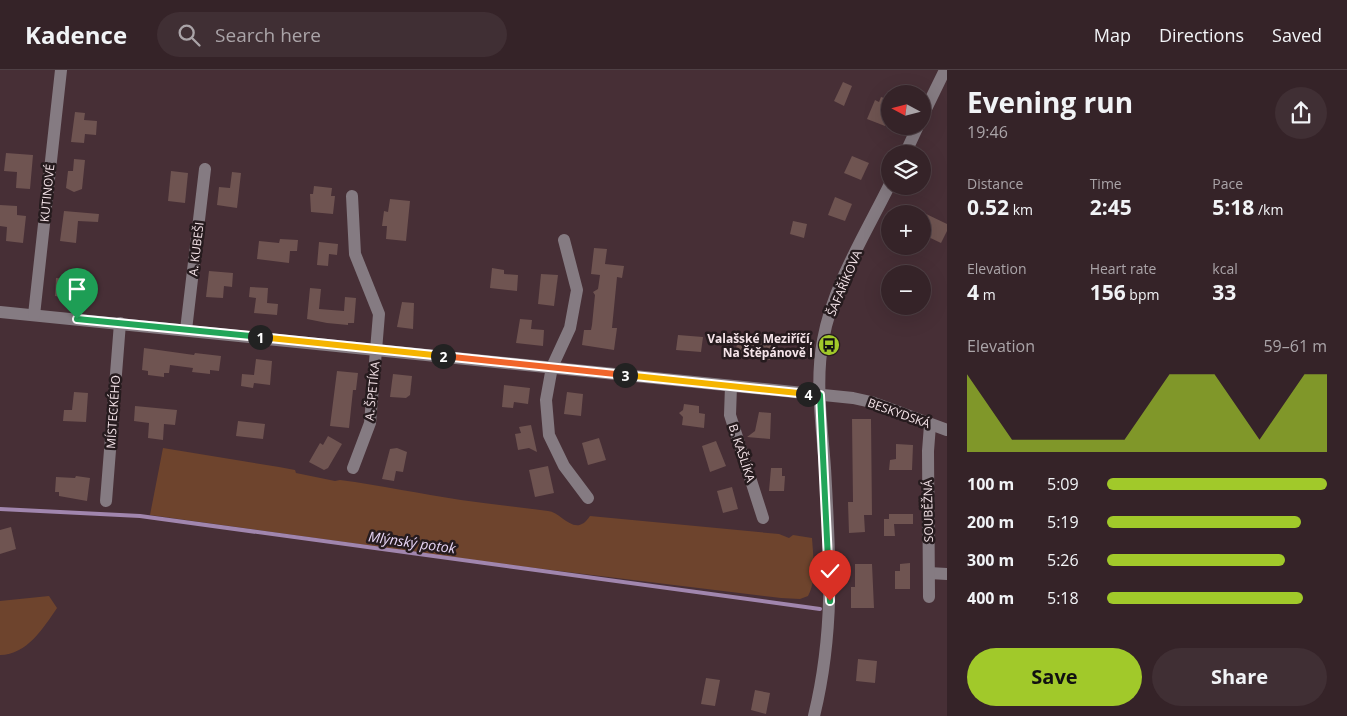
<!DOCTYPE html>
<html lang="en">
<head>
<meta charset="utf-8">
<style>
  :root { --surface:#352328; --page:#402f34; --text:#f1f3f6; --muted:#aaa4a8; --line:#4f4045; --accent:#a1c92a }
  body { margin:0; font-family:"Open Sans",sans-serif; background:var(--page); color:var(--text); height:100vh; display:flex; flex-direction:column; font-size:19px; white-space:nowrap }
  * { box-sizing:border-box; margin:0 }
  p { font-size:16px; color:var(--muted) }
  .icon { flex:none; width:28px; height:28px; fill:none; stroke:currentColor; stroke-width:2; stroke-linecap:round; stroke-linejoin:round }
  .map { position:relative; flex:1; overflow:hidden }
  .side { display:flex; flex-direction:column; background:var(--surface); width:400px }
  .side>* { flex:none }
  .needle { width:32px; rotate:277deg }
  .controls { position:absolute; left:881px; top:15px; display:grid; gap:10px }
  .controls a { display:grid; place-items:center; width:50px; height:50px; border-radius:50%; background:var(--surface); box-shadow:0 5px 20px #0002,0 0 0 1px var(--line); font-size:25px }
  .pin { position:absolute; display:grid; place-items:center; width:42px; height:42px; color:#fff; margin:-51px -21px; border-radius:50% 50% 50% 0; rotate:-45deg; box-shadow:0 0 5px #0007 }
  .pin .icon { rotate:45deg }
  .km { position:absolute; width:25px; height:25px; margin:-12px; border-radius:50%; background:#222; color:#fff; font-size:14px; line-height:25px; text-align:center }
  .round { display:grid; place-items:center; flex:none; width:52px; height:52px; border-radius:26px; background:var(--page) }
  .headline { display:flex; align-items:center; justify-content:space-between; height:85px; padding:0 20px }
  h1 { font-size:28px; font-weight:700; line-height:38px }
  .figures { display:grid; grid-template-columns:repeat(3,1fr); gap:8px; height:85px; padding:5px 20px }
  .figures div { display:grid; align-content:center }
  .figures b { font-size:21px; font-weight:700 }
  .figures small { font-size:14px; font-weight:400 }
  .figures p { font-size:14px }
  .chart { height:140px; padding:10px 20px }
  .chart p { display:flex; justify-content:space-between }
  .chart svg { width:100%; height:90px; margin-top:5px; fill:var(--accent); opacity:.7 }
  .cta { display:flex; gap:10px; margin-top:auto; padding:10px 20px }
  .cta a { flex:1; height:58px; border-radius:30px; background:var(--accent); color:#111; font-size:20px; font-weight:700; line-height:58px; text-align:center }
  .cta a+a { background:var(--page); color:var(--text) }
  ul { padding:0 20px; list-style:none; font-size:16px }
  li { display:grid; grid-template-columns:80px 60px 1fr; align-items:center; height:38px }
  li i { height:12px; border-radius:6px; background:var(--accent) }
  header { display:flex; align-items:center; gap:30px; box-sizing:border-box; height:70px; padding:0 25px; background:var(--surface); border-bottom:1px solid var(--line) }
  header strong { font-size:24px }
  nav { display:flex; gap:28px; margin-inline-start:auto; font-size:18px }
  .search { width:350px; height:45px; background:var(--page); display:flex; align-items:center; gap:12px; box-sizing:border-box; padding:0 18px; border-radius:28px; color:var(--muted); font-size:19px }
  main { display:flex; flex:1; min-height:0 }
  .map>svg:first-child { display:block }
  .green { fill:#6e442d }
  .lines { fill:none; stroke-linecap:round; stroke-linejoin:round }
  .stream { stroke:#a186ae; stroke-width:4 }
  .building { fill:#6f5451 }
  .minor { stroke:#857b82; stroke-width:12 }
  .split-1-casing { stroke:#fff; stroke-width:10 }
  .split-2-casing { stroke:#fff; stroke-width:10 }
  .split-3-casing { stroke:#fff; stroke-width:10 }
  .split-4-casing { stroke:#fff; stroke-width:10 }
  .split-5-casing { stroke:#fff; stroke-width:10 }
  .split-1 { stroke:#22a559; stroke-width:6 }
  .split-2 { stroke:#f5b400; stroke-width:6 }
  .split-3 { stroke:#f0652b; stroke-width:6 }
  .split-4 { stroke:#f5b400; stroke-width:6 }
  .split-5 { stroke:#22a559; stroke-width:6 }
  .labels { text-anchor:middle; dominant-baseline:central; stroke-width:5; stroke-linejoin:round; paint-order:stroke }
  .street-label { font-size:12px; fill:#f5e4e9; stroke:#261b1e }
  .poi-label { font-size:12px; font-weight:bold; fill:#f5e4e9; stroke:#261b1e; text-anchor:end }
  .water-label { font-size:14px; font-style:italic; fill:#e7d5f6; stroke:#261b1e }
</style>
</head>
<body>
<header>
<strong>Kadence</strong>
<div class="search"><svg class="icon" aria-label="search" viewBox="0 0 24 24"><circle cx="10" cy="10" r="6"/><path d="M15 15l6 6"/></svg>Search here</div>
<nav><a>Map</a><a>Directions</a><a>Saved</a></nav>
</header>
<main>
<div class="map">
<svg width="947" height="646" viewBox="0 0 947 646">
  <rect width="100%" height="100%" fill="#472f36"/>
  <g class="green">
    <path d="M 163,378 L 279,397 L 295,400 L 296,403 L 335,411 L 340,410 C 380,415 420,424 461,430 C 490,434 519,437 548,441 C 562,442 575,469 590,446 L 779,464 L 789,468 L 793,465 L 812,468 C 813,486 817,509 808,526 L 800,529 L 781,528 L 510,495 L 150,445 Z"/>
    <path d="M 49,526 L 57,538 C 44,557 27,585 0,585 L 0,531 Z"/>
  </g>
  <g class="lines">
    <polyline class="stream" points="0,439 140,446 820,539"/>
  </g>
  <g class="building">
    <polygon points="843,12 852,16 844,36 834,31"/>
    <polygon points="881,27 890,30 890,43 885,56 867,49 875,30 879,32"/>
    <polygon points="75,42 85,43 84,50 97,51 96,65 85,64 84,73 71,72"/>
    <polygon points="6,83 33,85 30,119 16,118 17,102 4,101"/>
    <polygon points="852,86 869,93 861,110 844,103"/>
    <polygon points="74,89 85,90 82,119 74,122 66,118 68,101 73,101"/>
    <polygon points="171,101 188,103 185,133 168,131"/>
    <polygon points="232,102 241,103 237,138 217,135 219,117 230,118"/>
    <polygon points="314,116 332,118 331,126 335,126 333,144 311,142 310,124 313,124"/>
    <polygon points="835,127 852,134 845,151 828,145"/>
    <polygon points="390,129 410,131 406,171 386,169 387,156 382,156 384,141 388,142"/>
    <polygon points="0,135 17,136 17,145 26,146 23,173 6,171 7,157 0,156"/>
    <polygon points="64,141 99,144 98,152 78,151 76,173 60,171"/>
    <polygon points="922,142 947,154 947,161 941,173 922,164"/>
    <polygon points="793,151 807,154 804,168 790,164"/>
    <polygon points="280,169 298,170 297,181 290,181 289,193 257,189 259,171 279,173"/>
    <polygon points="319,172 338,174 337,185 329,184 328,196 317,195"/>
    <polygon points="594,178 607,179 605,194 624,196 622,208 617,207 612,258 617,258 614,280 582,275 584,260 591,260 592,255 595,225 593,222 598,219 600,205 591,204"/>
    <polygon points="492,198 504,200 504,204 518,205 517,221 490,218"/>
    <polygon points="209,201 233,203 232,217 224,216 223,228 206,227"/>
    <polygon points="541,204 558,205 554,236 538,234"/>
    <polygon points="56,208 79,210 78,221 70,221 70,228 55,226"/>
    <polygon points="250,217 268,218 267,233 278,234 277,245 254,243 256,228 249,227"/>
    <polygon points="310,218 321,219 319,239 344,241 345,227 356,228 354,253 348,253 348,255 327,253 307,249"/>
    <polygon points="402,232 414,233 413,259 397,257"/>
    <polygon points="520,249 532,250 531,259 544,260 543,276 516,273"/>
    <polygon points="678,265 703,267 701,282 676,280"/>
    <polygon points="752,268 772,270 770,290 750,287 750,284 736,283 737,271 752,273"/>
    <polygon points="144,278 194,285 195,283 221,286 219,301 210,300 210,304 192,302 193,298 170,295 169,303 164,303 164,307 148,305 148,301 142,300"/>
    <polygon points="256,289 272,291 270,315 254,313 253,318 241,316 242,304 254,305"/>
    <polygon points="337,301 358,303 356,320 353,320 349,358 330,356"/>
    <polygon points="393,304 412,306 410,325 406,328 390,327"/>
    <polygon points="504,315 530,318 528,334 514,332 513,338 502,337"/>
    <polygon points="74,322 88,323 86,352 63,351 64,340 72,340"/>
    <polygon points="567,322 583,324 581,346 564,344"/>
    <polygon points="684,334 699,336 699,343 705,344 704,358 682,355 683,347 679,343 683,340"/>
    <polygon points="135,336 177,340 175,355 164,354 163,370 148,368 149,353 134,351"/>
    <polygon points="759,342 771,343 770,369 747,367 755,361"/>
    <polygon points="852,349 871,349 872,445 864,445 865,462 849,463 848,432 853,432"/>
    <polygon points="238,351 265,354 263,369 236,366"/>
    <polygon points="531,355 537,382 529,378 518,380 515,364 521,363 519,357"/>
    <polygon points="328,366 342,374 328,398 324,400 309,392 320,373 323,375"/>
    <polygon points="599,368 606,390 588,395 582,373"/>
    <polygon points="716,371 726,396 710,402 702,376"/>
    <polygon points="896,374 913,375 912,400 889,400 890,390 896,389"/>
    <polygon points="390,379 397,378 407,382 403,402 396,401 394,411 382,409"/>
    <polygon points="548,396 554,423 535,427 529,400"/>
    <polygon points="771,398 782,398 782,406 785,406 784,421 769,421"/>
    <polygon points="76,406 90,408 87,431 59,426 59,422 55,422 56,407 75,408"/>
    <polygon points="732,417 738,439 723,443 717,421"/>
    <polygon points="889,444 913,444 913,454 894,454 895,466 884,466 884,449 889,449"/>
    <polygon points="11,457 16,479 0,484 0,460"/>
    <polygon points="910,493 910,519 895,519 895,501 900,501 900,494"/>
    <polygon points="855,494 872,494 874,538 851,538 851,517 855,517"/>
    <polygon points="858,589 877,591 875,613 856,611"/>
    <polygon points="706,608 720,610 715,636 701,634"/>
    <polygon points="755,620 770,623 766,644 751,640"/>
  </g>
  <g class="lines">
    <g class="minor">
      <polyline points="922,47 945,0"/>
      <polyline points="905,84 918,56"/>
      <polyline points="352,126 355,184 379,244 370,353 353,398"/>
      <polyline points="564,170 577,220 570,258 552,297 546,330 549,365 564,396 588,428"/>
      <polyline points="0,242 853,328 871,332 947,360"/>
      <polyline points="34,245 61,0"/>
      <polyline points="186,260 205,99"/>
      <polyline points="731,316 730,345 763,448"/>
      <polyline points="106,431 120,253"/>
      <polyline points="929,503 947,504"/>
      <polyline points="929,527 928,381 930,355"/>
      <path d="M 814,646 C 835,560 830,486 825,398 C 822,356 815,312 823,270 C 833,215 866,163 890,114"/>
    </g>
  </g>
  <g class="lines">
    <g class="split-1-casing">
      <polyline id="split-1" points="77,249 260,267"/>
    </g>
    <g class="split-2-casing">
      <polyline id="split-2" points="260,267 443,286"/>
    </g>
    <g class="split-3-casing">
      <polyline id="split-3" points="443,286 625,305"/>
    </g>
    <g class="split-4-casing">
      <polyline id="split-4" points="625,305 808,324"/>
    </g>
    <g class="split-5-casing">
      <polyline id="split-5" points="808,324 820,325 830,531"/>
    </g>
    <use href="#split-1" class="split-1"/>
    <use href="#split-2" class="split-2"/>
    <use href="#split-3" class="split-3"/>
    <use href="#split-4" class="split-4"/>
    <use href="#split-5" class="split-5"/>
  </g>
  <defs>
    <g id="bus-disc" transform="scale(1.125)"><circle r="9.5" fill="#a1c92a" stroke="#261b1e"/><path d="M-5-6H5V4H4V6H2V4H-2V6H-4V4H-5ZM-3.5-4V0h7V-4ZM-3.5 1.2v1.5H-2V1.2ZM2 1.2v1.5H3.5V1.2Z" fill="#111"/></g>
  </defs>
  <g fill-rule="evenodd">
    <use href="#bus-disc" x="829" y="275"/>
  </g>
  <g class="labels">
    <g class="street-label">
      <text transform="translate(47 123) rotate(-84)">KUTINOVÉ</text>
      <text transform="translate(196 179) rotate(-83)">A. KUBEŠI</text>
      <text transform="translate(844 213) rotate(-67)">ŠAFAŘÍKOVA</text>
      <text transform="translate(372 321) rotate(-84)">A. ŠPETÍKA</text>
      <text transform="translate(113 342) rotate(-86)">MÍSTECKÉHO</text>
      <text transform="translate(899 343) rotate(20)">BESKYDSKÁ</text>
      <text transform="translate(742 383) rotate(72)">B. KAŠLÍKA</text>
      <text transform="translate(928 441) rotate(-91)">SOUBĚŽNÁ</text>
    </g>
    <g class="poi-label">
      <text x="813" y="268">Valašské Meziříčí,<tspan x="813" dy="14">Na Štěpánově I</tspan></text>
    </g>
    <g class="water-label">
      <text transform="translate(412 472) rotate(8)">Mlýnský potok</text>
    </g>
  </g>
</svg>
<div class="controls">
<a><svg class="needle" viewBox="-14 -14 28 28"><path d="M0-13l5 13h-10z" fill="#e53935"/><path d="M0 13l5-13h-10z" fill="#aaa4a8"/></svg></a>
<a><svg class="icon" aria-label="layers" viewBox="0 0 24 24"><path d="M12 4l9 5-9 5-9-5zM3 14l9 5 9-5"/></svg></a>
<a>+</a>
<a>−</a>
</div>
<div class="pin" style="left:77px;top:249px;background:#1e9e55"><svg class="icon" aria-label="arrive" viewBox="0 0 24 24"><path d="M6 21V4h12l-3 4 3 4H6"/></svg></div>
<div class="pin" style="left:830px;top:531px;background:#d93025"><svg class="icon" aria-label="check" viewBox="0 0 24 24"><path d="M5 12l5 5 9-10"/></svg></div>
<b class="km" style="left:260px;top:267px">1</b>
<b class="km" style="left:443px;top:286px">2</b>
<b class="km" style="left:625px;top:305px">3</b>
<b class="km" style="left:808px;top:324px">4</b>
</div>
<section class="side">
<div class="headline"><div><h1>Evening run</h1><p>19:46</p></div><a class="round"><svg class="icon" aria-label="share" viewBox="0 0 24 24"><path d="M12 15V3M7 8l5-5 5 5M5 13v7h14v-7"/></svg></a></div>
<div class="figures">
<div><p>Distance</p><b>0.52<small> km</small></b></div>
<div><p>Time</p><b>2:45</b></div>
<div><p>Pace</p><b>5:18<small> /km</small></b></div>
</div>
<div class="figures">
<div><p>Elevation</p><b>4<small> m</small></b></div>
<div><p>Heart rate</p><b>156<small> bpm</small></b></div>
<div><p>kcal</p><b>33</b></div>
</div>
<div class="chart"><p><span>Elevation</span>59–61 m</p>
<svg viewBox="0 0 160 44" preserveAspectRatio="none"><path d="M0 44V6L10 22L20 38L30 38L40 38L50 38L60 38L70 38L80 22L90 6L100 6L110 6L120 22L130 38L140 22L150 6L160 6V44z"/></svg>
</div>
<ul>
<li><b>100 m</b>5:09<i style="width:100%"></i></li>
<li><b>200 m</b>5:19<i style="width:88%"></i></li>
<li><b>300 m</b>5:26<i style="width:81%"></i></li>
<li><b>400 m</b>5:18<i style="width:89%"></i></li>
</ul>
<div class="cta"><a>Save</a><a>Share</a></div>
</section>
</main>
</body>
</html>
